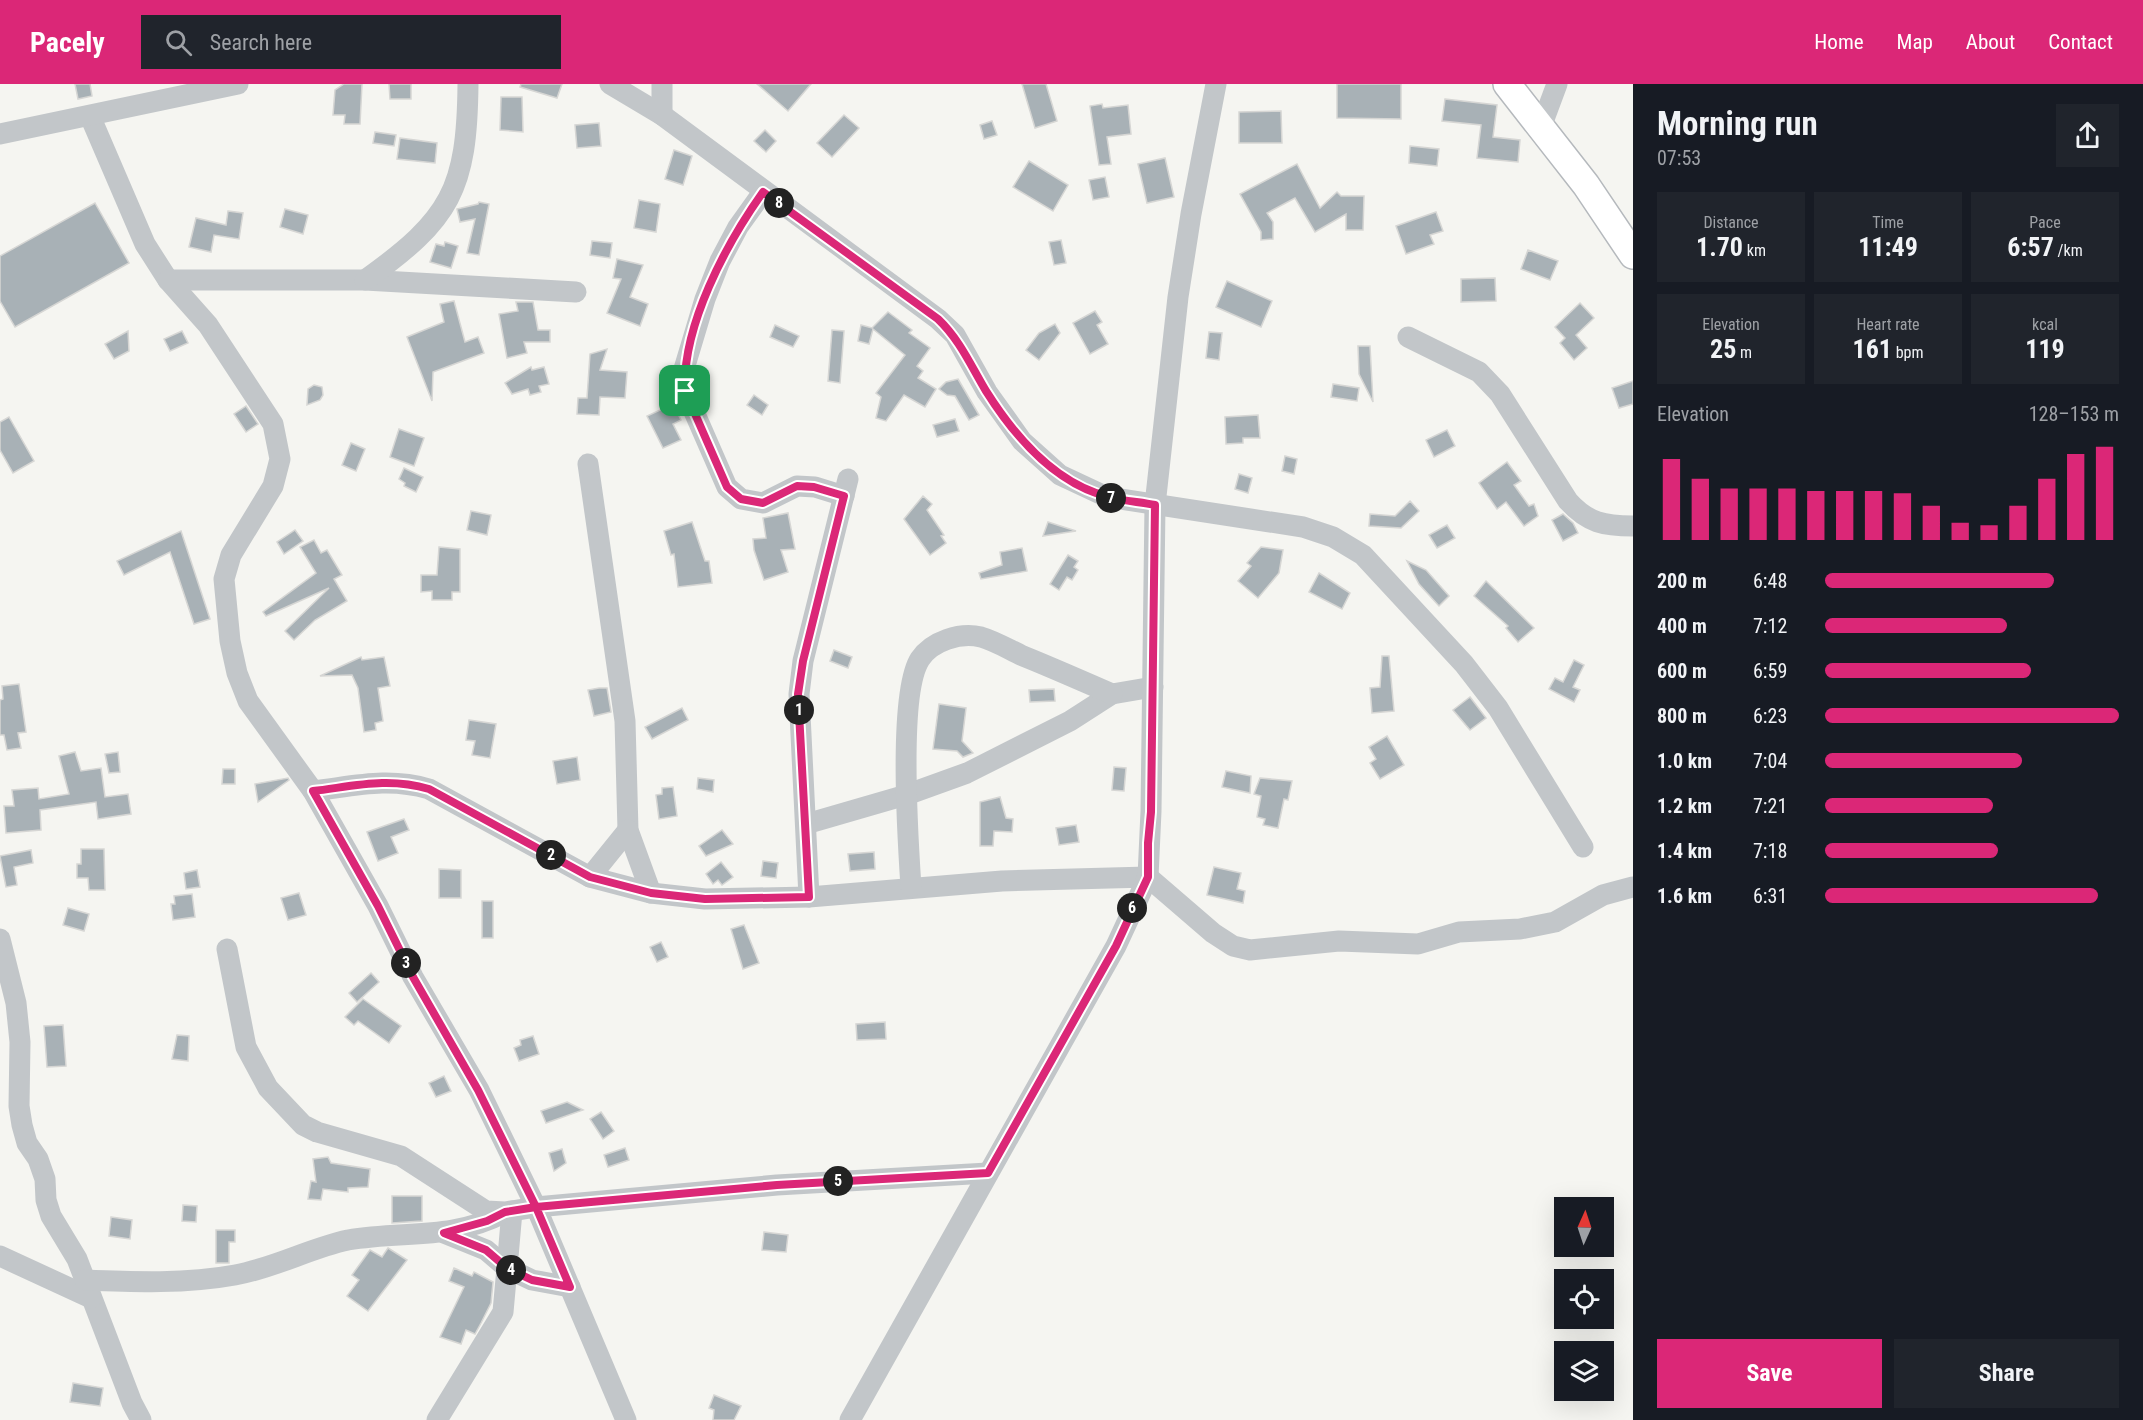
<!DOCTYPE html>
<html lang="en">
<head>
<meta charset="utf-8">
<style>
  :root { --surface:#171b24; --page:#20242c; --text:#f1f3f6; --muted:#9ea1a6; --accent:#db2777 }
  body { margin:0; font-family:"Roboto Condensed",sans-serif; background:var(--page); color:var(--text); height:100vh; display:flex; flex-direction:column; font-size:22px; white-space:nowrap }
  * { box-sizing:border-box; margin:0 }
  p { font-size:20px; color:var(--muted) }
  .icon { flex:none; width:33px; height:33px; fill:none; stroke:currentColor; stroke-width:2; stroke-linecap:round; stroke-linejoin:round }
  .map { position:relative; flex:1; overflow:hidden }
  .details { display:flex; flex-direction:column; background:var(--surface); width:510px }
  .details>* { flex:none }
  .needle { width:39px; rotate:3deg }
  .fabs { position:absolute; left:1554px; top:1113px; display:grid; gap:12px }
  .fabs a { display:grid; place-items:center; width:60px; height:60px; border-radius:0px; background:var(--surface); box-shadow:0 6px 24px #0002; font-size:30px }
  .pin { position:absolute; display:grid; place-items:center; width:51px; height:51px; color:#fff; margin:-26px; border-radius:12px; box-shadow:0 3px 9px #0006 }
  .km { position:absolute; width:30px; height:30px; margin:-15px; border-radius:50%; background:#222; color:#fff; font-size:16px; line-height:30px; text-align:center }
  .round { display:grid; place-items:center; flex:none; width:63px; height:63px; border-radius:0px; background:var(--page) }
  .headline { display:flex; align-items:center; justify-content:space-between; height:102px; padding:0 24px }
  h1 { font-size:33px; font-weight:700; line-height:45px }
  .figures { display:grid; grid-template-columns:repeat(3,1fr); gap:9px; height:102px; padding:6px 24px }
  .figures div { display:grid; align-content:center; border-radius:0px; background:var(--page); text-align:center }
  .figures b { font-size:26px; font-weight:700 }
  .figures small { font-size:16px; font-weight:400 }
  .figures p { font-size:16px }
  .chart { height:168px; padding:12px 24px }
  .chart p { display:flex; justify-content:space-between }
  .chart svg { width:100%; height:108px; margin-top:6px; stroke:var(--accent); stroke-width:6 }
  .action { display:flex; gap:12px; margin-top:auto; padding:12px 24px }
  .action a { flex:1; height:69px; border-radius:0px; background:var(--accent); color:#fff; font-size:24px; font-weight:700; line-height:69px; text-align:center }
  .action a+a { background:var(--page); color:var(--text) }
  ul { padding:0 24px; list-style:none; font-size:20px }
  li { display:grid; grid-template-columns:96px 72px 1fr; align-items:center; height:45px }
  li i { height:15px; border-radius:8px; background:var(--accent) }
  header { display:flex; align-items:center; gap:36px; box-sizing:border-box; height:84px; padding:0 30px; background:var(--accent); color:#fff }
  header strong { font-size:28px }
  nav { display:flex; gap:33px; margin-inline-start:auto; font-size:21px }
  .search { width:420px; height:54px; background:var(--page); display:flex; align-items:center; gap:15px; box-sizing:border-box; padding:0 21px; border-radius:0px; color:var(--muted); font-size:22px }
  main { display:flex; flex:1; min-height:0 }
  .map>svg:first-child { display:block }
  .building { fill:#a8b1b6; stroke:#d6d6d4; stroke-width:1.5 }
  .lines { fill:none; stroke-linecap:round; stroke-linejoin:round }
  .major-casing { stroke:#b5b9bd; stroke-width:30 }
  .minor { stroke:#c2c6c9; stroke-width:21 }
  .major { stroke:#fff; stroke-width:27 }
  .route-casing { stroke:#fff; stroke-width:12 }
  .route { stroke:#db2777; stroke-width:8 }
</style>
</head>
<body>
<header>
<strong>Pacely</strong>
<div class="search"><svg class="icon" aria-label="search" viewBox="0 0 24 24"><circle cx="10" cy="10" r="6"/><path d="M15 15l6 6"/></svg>Search here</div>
<nav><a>Home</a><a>Map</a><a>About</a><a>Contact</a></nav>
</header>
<main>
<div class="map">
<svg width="1633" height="1336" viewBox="0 0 1633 1336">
  <rect width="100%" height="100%" fill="#f5f5f1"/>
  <g class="building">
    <polygon points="75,0 90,0 92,12 78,15"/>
    <polygon points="344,0 362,0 360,40 344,40 345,31 333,31 335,6"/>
    <polygon points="389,0 411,0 411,15 390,15"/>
    <polygon points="521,0 562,0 557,14 520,3"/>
    <polygon points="757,0 811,0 788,27"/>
    <polygon points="1022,0 1046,0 1057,37 1035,44"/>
    <polygon points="1337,0 1401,0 1401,35 1337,34"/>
    <polygon points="501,13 522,13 523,48 500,46"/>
    <polygon points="1445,15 1497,21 1493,53 1520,56 1518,78 1477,74 1481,41 1442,37"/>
    <polygon points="1102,20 1103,24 1128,21 1131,50 1107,53 1111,80 1099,81 1090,22"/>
    <polygon points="1281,27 1282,59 1239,59 1239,28"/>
    <polygon points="844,31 859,44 832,73 817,59"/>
    <polygon points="992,37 997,51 984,55 980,41"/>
    <polygon points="599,39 601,62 577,64 575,41"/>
    <polygon points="765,46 776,57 766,68 754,57"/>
    <polygon points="375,48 396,51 394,62 373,59"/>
    <polygon points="400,54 437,59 435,79 397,75"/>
    <polygon points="1410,62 1439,65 1437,82 1409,79"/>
    <polygon points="674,66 692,72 683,101 665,95"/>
    <polygon points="1165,74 1174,113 1147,119 1138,80"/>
    <polygon points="1029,77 1068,101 1053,127 1013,103"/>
    <polygon points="1297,80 1320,124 1337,108 1341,112 1364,112 1363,146 1346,146 1346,130 1315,148 1295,114 1267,129 1273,138 1273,155 1261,156 1261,148 1240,110"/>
    <polygon points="1105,93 1109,113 1093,116 1089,96"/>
    <polygon points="639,116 660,120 656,148 634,144"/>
    <polygon points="479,118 489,120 479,171 467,169 475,135 460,138 457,125 478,120"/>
    <polygon points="95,119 129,179 15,243 0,217 0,172"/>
    <polygon points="285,125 308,131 303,150 280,143"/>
    <polygon points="228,127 243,129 239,155 214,151 211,168 189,163 196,134 226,141"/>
    <polygon points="1436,128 1443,147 1430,151 1434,160 1406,170 1396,142"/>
    <polygon points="1061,156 1066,179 1054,181 1049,158"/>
    <polygon points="592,157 612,159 610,174 590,171"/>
    <polygon points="445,158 458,162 451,184 430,178 436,160 444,162"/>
    <polygon points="1528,166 1558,177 1550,196 1521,185"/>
    <polygon points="617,175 643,181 630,213 648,220 640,242 607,229 621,195 613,194"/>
    <polygon points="1495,194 1496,217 1461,218 1461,195"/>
    <polygon points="1227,197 1272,217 1261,243 1216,223"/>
    <polygon points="454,217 465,258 478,253 484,269 433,288 432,317 407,253 444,238 440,220"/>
    <polygon points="516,218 533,218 538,246 550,246 550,258 524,258 527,269 507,274 499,230 518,227"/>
    <polygon points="1580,219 1594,234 1576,251 1587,264 1574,276 1560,259 1565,254 1555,243"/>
    <polygon points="1095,227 1102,238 1097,241 1108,260 1090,270 1073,239"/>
    <polygon points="888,228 912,246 909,249 930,264 917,282 923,287 918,294 936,305 925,323 904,311 886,337 876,334 881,313 876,309 905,271 873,245 869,260 858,257 861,241 872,244"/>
    <polygon points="1055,240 1060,249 1039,276 1026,266 1039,249"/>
    <polygon points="775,241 799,252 793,263 770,253"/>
    <polygon points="832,246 844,247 840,299 828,297"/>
    <polygon points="128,247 129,267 114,275 105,260"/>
    <polygon points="182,247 188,259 170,267 164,255"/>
    <polygon points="1209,248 1222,249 1219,276 1206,274"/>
    <polygon points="1358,262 1370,262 1373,318 1359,290"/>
    <polygon points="607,265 600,286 627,288 625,314 600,313 599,331 577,330 578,314 587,314 590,270"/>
    <polygon points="531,283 532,286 544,283 549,300 539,302 541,308 530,311 528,305 512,310 505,299"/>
    <polygon points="958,295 979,331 969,336 955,312 947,311 939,305 946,298"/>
    <polygon points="1633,297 1633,320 1619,324 1612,304"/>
    <polygon points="1333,300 1359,304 1357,317 1331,313"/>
    <polygon points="314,301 322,303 323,311 320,316 307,321 308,305"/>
    <polygon points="754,311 768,321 762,331 747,321"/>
    <polygon points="673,320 681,336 673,340 681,356 663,364 647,332"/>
    <polygon points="246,322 258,340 246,348 234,330"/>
    <polygon points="1258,331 1260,354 1243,354 1243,359 1226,360 1225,333"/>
    <polygon points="9,333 34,377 13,389 0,366 0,338"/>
    <polygon points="955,335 959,347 937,353 933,341"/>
    <polygon points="399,345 424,354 414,382 390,373"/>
    <polygon points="1447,346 1455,362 1434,373 1426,356"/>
    <polygon points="351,359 365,365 356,387 342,381"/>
    <polygon points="1285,372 1297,375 1294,390 1282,387"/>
    <polygon points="1507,378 1521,397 1514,401 1529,422 1534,420 1538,432 1524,442 1506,418 1497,425 1479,399"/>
    <polygon points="404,384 423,393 416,408 404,402 405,399 399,395"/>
    <polygon points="1239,390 1252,394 1248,409 1235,405"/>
    <polygon points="923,412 932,420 927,426 944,451 941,452 946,459 930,471 904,435"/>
    <polygon points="1410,417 1419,427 1401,444 1369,442 1370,430 1395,432"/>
    <polygon points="471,427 491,431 487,451 467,446"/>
    <polygon points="788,429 795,465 781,466 788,488 764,496 754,466 753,455 766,454 763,434"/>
    <polygon points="1563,430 1573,439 1578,449 1563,457 1552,436"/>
    <polygon points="692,438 705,477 709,477 712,499 678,503 674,470 671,471 664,447"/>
    <polygon points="1048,438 1076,447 1043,452"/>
    <polygon points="1447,441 1455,454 1437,464 1429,451"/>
    <polygon points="295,446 303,457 284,470 277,458"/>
    <polygon points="181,447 210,535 194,540 170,468 124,491 117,477"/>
    <polygon points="314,456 321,469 327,466 342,491 334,495 347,517 315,536 294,556 285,547 329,504 266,532 263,528 316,489 300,463"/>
    <polygon points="439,463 460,465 460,508 452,508 452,516 432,516 432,507 421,508 421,491 437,491"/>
    <polygon points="1261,463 1283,466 1279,489 1258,514 1238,497 1251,482 1247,479"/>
    <polygon points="1022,464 1027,487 981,495 979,489 1002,481 1000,468"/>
    <polygon points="1068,471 1078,477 1074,483 1078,486 1072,496 1067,493 1059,506 1050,500"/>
    <polygon points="1407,477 1426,486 1449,512 1439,522 1419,500"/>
    <polygon points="1319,489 1350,509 1342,525 1309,508"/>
    <polygon points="1486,497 1534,544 1518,558 1506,544 1508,542 1474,512"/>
    <polygon points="834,566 852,573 848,584 830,577"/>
    <polygon points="1382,572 1389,572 1394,627 1372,629 1370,604 1380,603"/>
    <polygon points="361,573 362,576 384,573 390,602 378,604 383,637 375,639 376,646 364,648 358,604 352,591 320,592"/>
    <polygon points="1574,576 1584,581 1573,603 1580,606 1574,618 1549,605 1555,594 1563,598"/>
    <polygon points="19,600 26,648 18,649 21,664 7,666 4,651 0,651 0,616 3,615 2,602"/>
    <polygon points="599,604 607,604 611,628 594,632 588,606"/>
    <polygon points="1054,605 1055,617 1030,618 1029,606"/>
    <polygon points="1470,613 1486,634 1470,646 1453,626"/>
    <polygon points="939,620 966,624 962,657 973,669 963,673 957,667 933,665"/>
    <polygon points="682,624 688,636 652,655 645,643"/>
    <polygon points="469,636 496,640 490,674 472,671 475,657 466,656"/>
    <polygon points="1387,652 1404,681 1380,695 1370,679 1376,675 1369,663"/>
    <polygon points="75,668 81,687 101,684 105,713 128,710 131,730 98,735 96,718 40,726 41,746 6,749 4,722 14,722 12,706 38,704 39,715 69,710 59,672"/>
    <polygon points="118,668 120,688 109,689 105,670"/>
    <polygon points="577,673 580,696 557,700 553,677"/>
    <polygon points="1114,683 1126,684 1124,707 1112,706"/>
    <polygon points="223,685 235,685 235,700 222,700"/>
    <polygon points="1226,687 1251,692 1250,709 1222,703"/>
    <polygon points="288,694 289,696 258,718 255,700"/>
    <polygon points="698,694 714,696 713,708 697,705"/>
    <polygon points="1260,694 1292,697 1288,716 1284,715 1278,744 1263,741 1265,735 1257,733 1261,712 1254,710"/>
    <polygon points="673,703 677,732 659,735 656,711 662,710 662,704"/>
    <polygon points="1000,713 1006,734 1013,735 1012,748 994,747 993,762 980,762 980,718"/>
    <polygon points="404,735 409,746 391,753 398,769 378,777 367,748"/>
    <polygon points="1076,741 1079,758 1059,761 1056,744"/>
    <polygon points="722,746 733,760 706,772 699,762"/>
    <polygon points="81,765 104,765 105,806 89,806 88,794 77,794 77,780 81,780"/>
    <polygon points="31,766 33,779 14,783 17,801 6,803 0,772"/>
    <polygon points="874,768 875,785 850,787 848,770"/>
    <polygon points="763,777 778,779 776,794 761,792"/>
    <polygon points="721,778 733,793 722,801 718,796 713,800 706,790"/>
    <polygon points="1214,783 1241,789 1237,805 1245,807 1243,819 1207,811"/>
    <polygon points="439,785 461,786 461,814 439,814"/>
    <polygon points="197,786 200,803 186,805 184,789"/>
    <polygon points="299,809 306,831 288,836 281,814"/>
    <polygon points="192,810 195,833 173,836 171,820 175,820 174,812"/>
    <rect x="482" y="817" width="11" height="37"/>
    <polygon points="68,824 89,830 84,847 63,841"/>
    <polygon points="744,841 759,879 743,885 731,845"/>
    <polygon points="661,858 668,873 657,878 650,863"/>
    <polygon points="371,889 379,898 357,918 349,909"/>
    <polygon points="363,915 401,942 389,959 358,937 354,941 345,933"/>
    <polygon points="885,938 886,955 857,956 856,940"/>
    <polygon points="63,941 66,982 47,983 44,942"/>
    <polygon points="177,951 189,952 188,977 172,975"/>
    <polygon points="533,952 539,970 519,977 514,964 521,961 520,956"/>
    <polygon points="444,992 451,1007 436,1013 429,999"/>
    <polygon points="567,1018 583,1026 546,1039 541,1027"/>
    <polygon points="601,1028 614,1047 603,1055 590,1035"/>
    <polygon points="625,1064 629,1076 608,1083 604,1071"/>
    <polygon points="562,1065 566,1079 554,1087 549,1069"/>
    <polygon points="328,1073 331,1079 370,1085 368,1103 348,1104 348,1108 323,1105 321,1116 308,1115 311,1097 316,1098 313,1075"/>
    <polygon points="392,1112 422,1112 422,1137 392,1139"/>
    <polygon points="183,1121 197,1122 196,1138 182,1137"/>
    <polygon points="111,1133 132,1136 130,1155 109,1152"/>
    <polygon points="216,1146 235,1146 235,1158 229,1158 229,1179 216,1179"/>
    <polygon points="764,1148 788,1151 786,1168 762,1166"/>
    <polygon points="388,1164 407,1176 368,1227 347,1212 359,1196 352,1191 370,1166 382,1173"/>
    <polygon points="454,1184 472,1192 474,1188 493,1198 491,1219 481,1239 475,1250 466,1246 461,1260 440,1253 464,1203 449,1197"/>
    <polygon points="73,1299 103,1304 100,1322 70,1318"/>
    <polygon points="714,1311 741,1322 734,1336 713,1336 714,1326 709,1324"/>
  </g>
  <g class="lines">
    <g class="major-casing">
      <polyline id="major" points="1507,0 1586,101 1633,171"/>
    </g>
    <g class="minor">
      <polyline points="610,0 662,31 938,235 955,251 987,308 1022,357 1060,391 1107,413 1303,443 1333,453 1363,471 1464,580 1498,624 1583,763"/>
      <polyline points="662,0 662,31"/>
      <polyline points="90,32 145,160 168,196 208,241 273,340 280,375 273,402 231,471 224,495 230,557 237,589 248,617 313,707 378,822 413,893 479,1006 536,1123 626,1336"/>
      <polyline points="1541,43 1557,0"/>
      <polyline points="0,50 238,0"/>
      <polyline points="763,108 738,143 720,177 705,215 684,285 685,307 727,403 741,415 763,419 797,402 815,403 844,412"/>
      <polyline points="168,196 365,196 576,208"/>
      <path d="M 365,196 C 451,135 467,105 468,0"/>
      <path d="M 1408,253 L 1479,288 L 1500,310 L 1568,417 C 1588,439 1604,442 1633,442"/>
      <polyline points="588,380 625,637 628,746 651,809"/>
      <path d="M 313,707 C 355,702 388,693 429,705 L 590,793 L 651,809 L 705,815 L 809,813 L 1002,797 L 1148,793 L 1213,849 L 1233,862 L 1250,866 L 1339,857 L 1418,860 L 1459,848 L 1520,845 L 1555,838 L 1603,811 L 1633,803"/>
      <polyline points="806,740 906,711 967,689 1070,637 1112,610 1153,603"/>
      <polyline points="590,793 628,746"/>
      <path d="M 911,803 C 908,758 898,609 920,575 C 932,557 960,548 981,553 C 995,557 1010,566 1023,572 C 1053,584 1082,597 1112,610"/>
      <polyline points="809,813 799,610 803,577 848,395"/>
      <polyline points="0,855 16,919 20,958 19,1022 22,1041 27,1059 38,1075 45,1095 46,1116 51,1132 77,1175 132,1319 141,1336"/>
      <polyline points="227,865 246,963 268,1004 303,1041 317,1048 401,1072 486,1127 505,1128 536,1123 777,1101 988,1089"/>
      <polyline points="444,1149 486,1166 507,1184"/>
      <polyline points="0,1172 91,1214"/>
      <polyline points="507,1184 512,1127"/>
      <path d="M 85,1196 C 135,1198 186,1200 235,1191 C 275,1184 310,1164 348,1156 C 405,1146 449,1157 504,1129"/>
      <polyline points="437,1336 503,1228 507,1184 532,1196 570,1203"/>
      <polyline points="850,1336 1116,862 1148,793 1151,727 1155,421 1178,213 1191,130 1216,0"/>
    </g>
    <use href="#major" class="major"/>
  </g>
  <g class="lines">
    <g class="route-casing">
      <path id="route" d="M 685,307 L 727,403 L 741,415 L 763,419 L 797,402 L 814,403 L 844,412 L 803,577 L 798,610 L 809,813 L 705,815 L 651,809 L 590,793 L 429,705 C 388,693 355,702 313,707 L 378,822 L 413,893 L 478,1006 L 536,1123 L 505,1128 L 487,1137 L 444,1149 L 486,1166 L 507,1184 L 532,1196 L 570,1203 L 536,1123 L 777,1101 L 988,1089 L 1116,862 L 1148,793 L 1148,759 L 1151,728 L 1155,421 C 1140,418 1124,417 1109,413 C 1055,400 1015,353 986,307 C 971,282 960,256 938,235 L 763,108 C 726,160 682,242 685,307"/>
    </g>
    <use href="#route" class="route"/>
  </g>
</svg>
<div class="fabs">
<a><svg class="needle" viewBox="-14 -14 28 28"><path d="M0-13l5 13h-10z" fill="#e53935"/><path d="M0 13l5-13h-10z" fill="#9ea1a6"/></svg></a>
<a><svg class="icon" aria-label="locate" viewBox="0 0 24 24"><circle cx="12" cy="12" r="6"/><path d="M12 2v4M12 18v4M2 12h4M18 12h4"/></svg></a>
<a><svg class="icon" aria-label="layers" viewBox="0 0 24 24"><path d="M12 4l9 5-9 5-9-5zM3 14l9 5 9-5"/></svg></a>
</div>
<div class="pin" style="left:685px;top:307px;background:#1e9e55"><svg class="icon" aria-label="arrive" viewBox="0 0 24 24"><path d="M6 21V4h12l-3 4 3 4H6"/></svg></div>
<b class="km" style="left:799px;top:626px">1</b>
<b class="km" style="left:551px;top:771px">2</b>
<b class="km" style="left:406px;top:879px">3</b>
<b class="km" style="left:511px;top:1186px">4</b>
<b class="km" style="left:838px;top:1097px">5</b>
<b class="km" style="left:1132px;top:824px">6</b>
<b class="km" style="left:1111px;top:414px">7</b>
<b class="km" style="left:779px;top:119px">8</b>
</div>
<section class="details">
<div class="headline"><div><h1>Morning run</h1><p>07:53</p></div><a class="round"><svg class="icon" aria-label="share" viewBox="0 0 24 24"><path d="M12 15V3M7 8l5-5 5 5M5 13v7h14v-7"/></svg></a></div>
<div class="figures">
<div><p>Distance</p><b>1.70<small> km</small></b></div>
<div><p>Time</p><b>11:49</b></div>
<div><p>Pace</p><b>6:57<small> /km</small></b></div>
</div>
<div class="figures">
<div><p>Elevation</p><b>25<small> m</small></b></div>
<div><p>Heart rate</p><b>161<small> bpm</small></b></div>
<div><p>kcal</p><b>119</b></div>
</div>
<div class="chart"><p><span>Elevation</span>128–153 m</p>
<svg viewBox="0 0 160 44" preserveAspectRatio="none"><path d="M5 44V11M15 44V19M25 44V23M35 44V23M45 44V23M55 44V24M65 44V24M75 44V24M85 44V25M95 44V30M105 44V37M115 44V38M125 44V30M135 44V19M145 44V9M155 44V6"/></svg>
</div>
<ul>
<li><b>200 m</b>6:48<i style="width:78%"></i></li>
<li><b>400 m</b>7:12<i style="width:62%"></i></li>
<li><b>600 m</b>6:59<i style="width:70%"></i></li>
<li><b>800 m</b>6:23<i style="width:100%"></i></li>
<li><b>1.0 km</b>7:04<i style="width:67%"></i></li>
<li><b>1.2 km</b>7:21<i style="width:57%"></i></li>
<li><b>1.4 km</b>7:18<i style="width:59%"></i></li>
<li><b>1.6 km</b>6:31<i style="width:93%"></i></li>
</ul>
<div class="action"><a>Save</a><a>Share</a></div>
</section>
</main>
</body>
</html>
